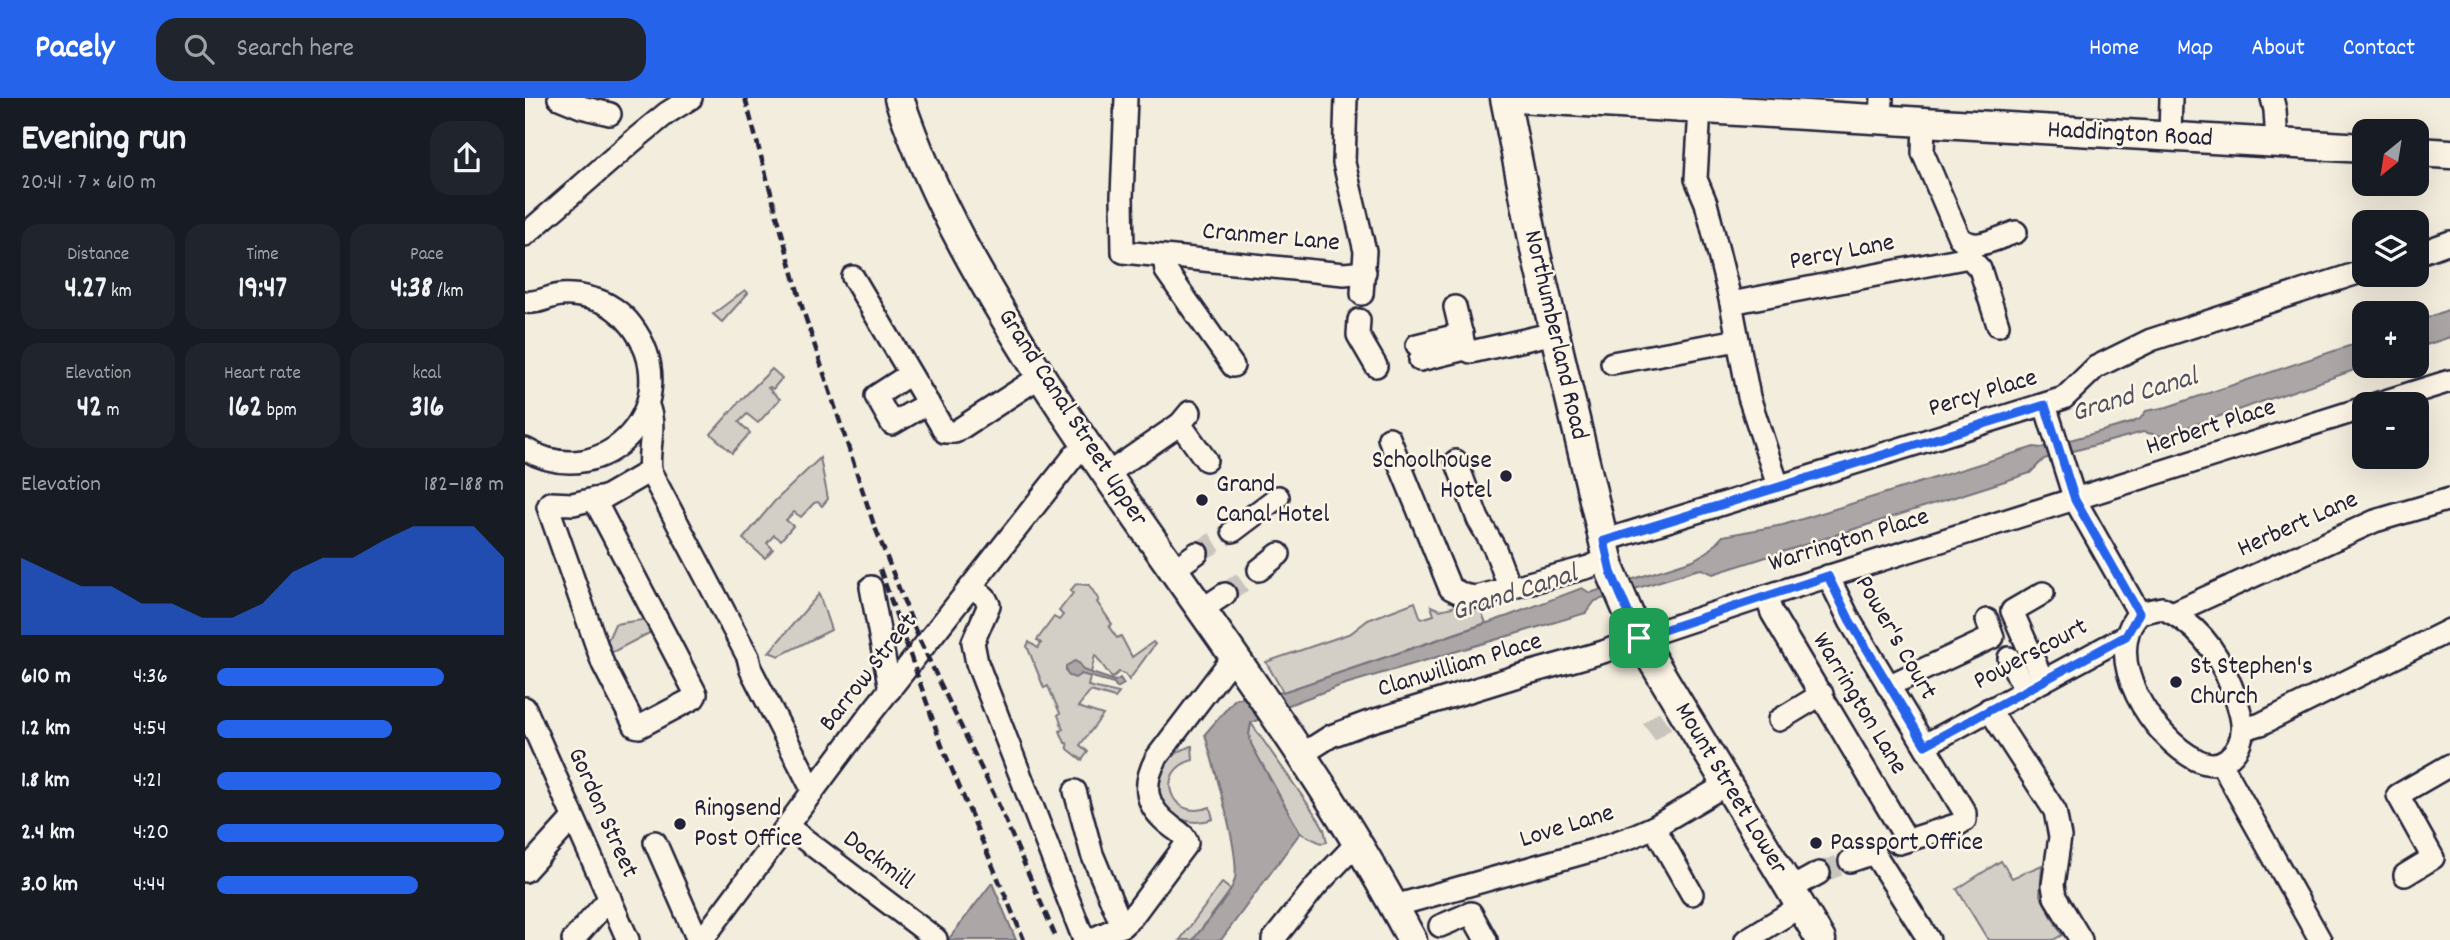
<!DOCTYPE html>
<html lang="en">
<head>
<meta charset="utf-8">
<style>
  :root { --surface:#171b24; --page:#20242c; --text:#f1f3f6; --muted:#9ea1a6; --accent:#2563eb }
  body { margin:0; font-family:Dekko,sans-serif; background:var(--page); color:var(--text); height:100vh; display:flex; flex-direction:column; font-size:26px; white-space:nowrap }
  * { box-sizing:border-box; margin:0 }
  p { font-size:23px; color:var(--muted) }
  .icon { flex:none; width:38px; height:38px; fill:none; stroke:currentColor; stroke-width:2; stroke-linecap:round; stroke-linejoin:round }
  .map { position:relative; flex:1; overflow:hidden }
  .panel { display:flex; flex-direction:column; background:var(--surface); width:525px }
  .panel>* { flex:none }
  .needle { width:46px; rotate:210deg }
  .tools { position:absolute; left:1827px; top:21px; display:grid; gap:14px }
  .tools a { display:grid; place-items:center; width:77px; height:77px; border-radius:14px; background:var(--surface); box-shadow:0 7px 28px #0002; font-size:35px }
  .pin { position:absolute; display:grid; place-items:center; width:60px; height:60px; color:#fff; margin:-30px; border-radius:14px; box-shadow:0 4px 10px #0006 }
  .round { display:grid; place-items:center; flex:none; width:74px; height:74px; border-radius:21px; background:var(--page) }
  .overview { display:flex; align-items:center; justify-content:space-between; height:119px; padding:0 21px }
  h1 { font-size:38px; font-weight:800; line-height:52px }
  .metrics { display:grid; grid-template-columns:repeat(3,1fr); gap:10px; height:119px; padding:7px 21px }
  .metrics div { display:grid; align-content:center; border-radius:18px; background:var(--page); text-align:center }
  .metrics b { font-size:30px; font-weight:800 }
  .metrics small { font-size:19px; font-weight:400 }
  .metrics p { font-size:19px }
  .chart { height:196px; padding:14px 21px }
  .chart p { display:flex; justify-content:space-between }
  .chart svg { width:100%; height:126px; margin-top:7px; fill:var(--accent); opacity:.7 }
  ul { padding:0 21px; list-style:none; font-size:23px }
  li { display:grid; grid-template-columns:112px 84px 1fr; align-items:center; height:52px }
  li i { height:18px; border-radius:9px; background:var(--accent) }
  header { display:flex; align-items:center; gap:42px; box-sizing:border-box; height:98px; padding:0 35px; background:var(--accent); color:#fff }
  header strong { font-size:33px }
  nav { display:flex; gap:38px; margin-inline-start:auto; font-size:24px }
  .search { width:490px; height:63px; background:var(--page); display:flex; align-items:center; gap:18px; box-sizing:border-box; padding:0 24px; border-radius:21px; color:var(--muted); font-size:26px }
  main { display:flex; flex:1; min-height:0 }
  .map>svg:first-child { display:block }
  .green { fill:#d4cfc6; stroke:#7b7880; stroke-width:2 }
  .water { fill:#aca7a6; stroke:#75727b; stroke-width:2 }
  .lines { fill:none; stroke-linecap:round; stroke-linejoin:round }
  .minor-tunnel { stroke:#c9c4bd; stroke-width:21; stroke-dasharray:21 10; stroke-linecap:butt }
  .minor-casing { stroke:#22223b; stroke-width:26 }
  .major-casing { stroke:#22223b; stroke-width:33 }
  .minor { stroke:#fcf5e5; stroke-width:21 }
  .major { stroke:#fcf5e5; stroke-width:28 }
  .rail { stroke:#22223b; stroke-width:4.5; stroke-dasharray:10 5; stroke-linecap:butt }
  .route-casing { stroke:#fff; stroke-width:14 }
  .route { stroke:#2563eb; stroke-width:9 }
  .poi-dot { fill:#22223b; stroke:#fcf5e5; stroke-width:2.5 }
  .labels { text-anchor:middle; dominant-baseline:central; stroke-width:5; stroke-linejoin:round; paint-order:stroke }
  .street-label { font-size:26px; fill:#22223b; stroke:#fcf5e5 }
  .poi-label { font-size:26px; fill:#22223b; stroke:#fcf5e5; text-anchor:start }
  .water-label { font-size:28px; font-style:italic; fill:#525160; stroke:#fcf5e5 }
</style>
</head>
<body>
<header>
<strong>Pacely</strong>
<div class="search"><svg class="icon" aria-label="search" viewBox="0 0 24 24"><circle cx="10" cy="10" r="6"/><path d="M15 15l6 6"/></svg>Search here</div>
<nav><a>Home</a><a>Map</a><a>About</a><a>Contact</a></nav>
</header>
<main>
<section class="panel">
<div class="overview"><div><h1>Evening run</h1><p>20:41 · 7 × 610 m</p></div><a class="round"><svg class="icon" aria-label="share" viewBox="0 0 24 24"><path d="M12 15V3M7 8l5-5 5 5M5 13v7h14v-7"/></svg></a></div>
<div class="metrics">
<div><p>Distance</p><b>4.27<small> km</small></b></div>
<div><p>Time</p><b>19:47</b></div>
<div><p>Pace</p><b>4:38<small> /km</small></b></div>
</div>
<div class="metrics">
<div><p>Elevation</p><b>42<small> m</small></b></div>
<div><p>Heart rate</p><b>162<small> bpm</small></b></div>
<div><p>kcal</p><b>316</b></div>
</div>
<div class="chart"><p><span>Elevation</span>182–188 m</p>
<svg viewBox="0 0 160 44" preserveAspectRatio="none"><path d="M0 44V17L10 22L20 27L30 27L40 33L50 33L60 38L70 38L80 33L90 22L100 17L110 17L120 11L130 6L140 6L150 6L160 17V44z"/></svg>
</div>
<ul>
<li><b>610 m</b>4:36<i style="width:79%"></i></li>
<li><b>1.2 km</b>4:54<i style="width:61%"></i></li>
<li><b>1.8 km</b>4:21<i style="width:99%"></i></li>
<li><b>2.4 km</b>4:20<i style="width:100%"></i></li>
<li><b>3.0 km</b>4:44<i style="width:70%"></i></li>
</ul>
</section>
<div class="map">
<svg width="1925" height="842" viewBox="0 0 1925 842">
  <rect width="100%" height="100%" fill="#f3edde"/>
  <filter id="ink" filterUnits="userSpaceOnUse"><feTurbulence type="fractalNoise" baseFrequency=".0143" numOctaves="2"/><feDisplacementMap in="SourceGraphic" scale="14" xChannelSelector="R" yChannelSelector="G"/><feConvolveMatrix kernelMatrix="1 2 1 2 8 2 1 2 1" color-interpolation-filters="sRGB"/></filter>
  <g filter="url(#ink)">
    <g class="green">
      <polygon points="220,192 223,195 197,224 188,216"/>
      <polygon points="247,271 257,280 248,291 245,289 243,290 255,301 233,325 222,316 214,324 225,335 207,355 186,336 215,303"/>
      <polygon points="295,360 303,401 297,408 293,404 289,405 276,419 269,414 261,422 268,428 256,442 249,437 242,445 248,451 240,460 218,441 249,404"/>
      <polygon points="551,486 564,487 574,502 572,504 587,526 584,529 592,540 596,538 607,559 628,544 630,546 604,582 600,576 594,574 587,580 570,557 563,588 594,595 590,600 565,593 553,609 578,617 555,647 563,654 557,662 543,651 542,645 540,645 535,633 538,631 533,617 535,615 523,588 519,590 502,548 504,544 513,550 516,545 512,542 529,519 534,522 538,517 534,513 548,495 545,493"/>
      <polygon points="294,496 306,532 254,558 244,554"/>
      <polygon points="952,503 961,525 758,594 741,564 826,535 843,522 890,504 896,521 909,517 906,508 915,512"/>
      <polygon points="123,521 130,532 82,557 81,546 90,526"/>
      <polygon points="726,625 794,722 799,731 802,744 796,745 775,735 726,646 724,636"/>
      <path d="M 667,648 L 668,662 C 628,672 645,725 685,709 L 688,721 C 632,739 609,666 667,648 Z"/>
      <polygon points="1476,763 1487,780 1517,767 1515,797 1537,837 1528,842 1463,842 1432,791"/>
      <polygon points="697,785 706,792 668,842 655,842"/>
    </g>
    <g class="water">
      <polygon points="1925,211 1925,239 1892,250 1892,224"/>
      <path d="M 1839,243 L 1839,268 L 1841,268 L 1637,338 L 1618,334 L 1519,361 L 1505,375 L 1188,476 L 1177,471 L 1171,472 L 1070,503 L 1061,515 L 817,587 L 766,606 L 726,625 L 724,636 L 726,646 L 775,735 L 696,842 L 668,842 C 680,826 702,803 709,784 C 718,762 687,664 680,636 L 710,601 L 758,594 L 983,518 L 1057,490 L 1065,495 L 1168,462 L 1185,452 L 1198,438 L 1258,427 L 1509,349 L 1516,350 L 1606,325 L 1615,321 L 1621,313 L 1642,309 Z"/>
      <polygon points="550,563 555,566 558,572 590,583 595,580 599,586 592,590 589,585 556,576 550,580 544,578 541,574 541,568"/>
      <polygon points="467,785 491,842 423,842"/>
    </g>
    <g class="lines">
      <g class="minor-tunnel">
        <polyline points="672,455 708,433"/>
        <polyline points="700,496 734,472"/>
        <polyline points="1124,634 1140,622"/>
        <polyline points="1294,775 1325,763"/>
      </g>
      <g class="minor-casing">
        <g id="minor">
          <polyline points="34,0 56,9 85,16"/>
          <polyline points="601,0 597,99 598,154 819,176 840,174"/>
          <polyline points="821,0 819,65 840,153 837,196"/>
          <polyline points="1747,0 1750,12 1752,45"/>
          <polyline points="1175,10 1171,81 1181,105 1206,205 1224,299 1253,388"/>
          <polyline points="1356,22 1357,0"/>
          <path d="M 1399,25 L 1398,55 L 1434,139 C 1449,155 1472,140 1491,134"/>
          <polyline points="1645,39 1646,0"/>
          <polyline points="0,137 109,42 142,15 166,0"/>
          <polyline points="1892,156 1925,144"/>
          <polyline points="639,159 641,173 708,268"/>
          <polyline points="328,179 420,334 430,334 516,278"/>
          <path d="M 0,204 C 13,206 24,198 36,197 C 45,196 59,198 68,201 C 83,204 98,216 107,228 C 164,304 81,399 0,351"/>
          <polyline points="1206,205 1444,159 1455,171 1473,227"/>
          <polyline points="930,209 940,251 946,254 1030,235"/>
          <polyline points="834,222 833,237 851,268"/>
          <polyline points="892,247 937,236"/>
          <polyline points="895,262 940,251"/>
          <polyline points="1087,265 1213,242"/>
          <polyline points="385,276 351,298 367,326 403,305"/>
          <polyline points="1851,306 1925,283"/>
          <polyline points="1520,307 1550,402 1614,515"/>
          <path d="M 123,308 C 132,330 122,351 125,373 L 223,559 L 226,572 L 288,693"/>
          <polyline points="655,326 681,362"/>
          <polyline points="864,340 925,490 939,497 951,499 1064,469 1083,460"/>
          <polyline points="931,363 953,421 970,451 985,491"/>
          <polyline points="581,377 655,326 665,314"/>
          <polygon points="69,401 171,596 169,600 114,629 110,628 78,566 23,409 25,405 48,406"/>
          <polyline points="69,401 80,399 125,373"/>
          <polyline points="708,433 753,399"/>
          <polyline points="1078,443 1539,300 1571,269 1626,242 1839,173"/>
          <polyline points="648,472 672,455"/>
          <polyline points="734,472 754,456"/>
          <polyline points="1303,478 1325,523 1440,715 1440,722 1434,726 1374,745"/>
          <polyline points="346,489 365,592"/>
          <polyline points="447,489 460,499 464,507 448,544 452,565 559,842"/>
          <polyline points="1241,498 1247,515 1382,742"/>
          <path d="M 1637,510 C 1671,525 1693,554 1706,588 C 1716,613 1727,642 1702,661 C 1692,668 1683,667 1672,662 C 1628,640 1575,560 1614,515 Z"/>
          <polyline points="676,512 700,496"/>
          <polyline points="1647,515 1850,423 1925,401"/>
          <polyline points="1484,560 1500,592"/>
          <polyline points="1518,583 1487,513 1518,495"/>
          <polyline points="1363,588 1468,539 1462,522"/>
          <polyline points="0,610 103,842"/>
          <polyline points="1464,611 1530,713 1535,739 1528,787 1530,799 1556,842"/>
          <polyline points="1254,622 1297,596"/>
          <polyline points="1719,631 1736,626 1925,532"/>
          <polyline points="1400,647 1601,538"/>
          <polyline points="776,657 806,638 841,625 996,577 1078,554 1114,540 1241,498 1839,310"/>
          <polyline points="1696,665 1795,842"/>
          <polyline points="550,693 567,756 597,828"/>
          <polyline points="262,728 411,841"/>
          <polyline points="1129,729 1167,796"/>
          <polyline points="130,744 173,842"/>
          <polyline points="1325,763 1349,755 1404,842"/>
          <polyline points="0,773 48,720"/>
          <polyline points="1880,777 1908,760 1873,697 1925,667"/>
          <polyline points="1265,791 1294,775"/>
          <polyline points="869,808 1069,752 1106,739 1129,729 1202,686"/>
          <polyline points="915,828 946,815 961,842"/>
          <polyline points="48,842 85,800"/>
          <polyline points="177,842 346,615 549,358 562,348"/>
          <path d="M 565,842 L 597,828 L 607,819 L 662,745 C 660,737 654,734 647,729 C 620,709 616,688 632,659 L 708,559"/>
          <polyline points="748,842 791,788 833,744"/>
          <polyline points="1221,842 1276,808"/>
        </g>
      </g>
      <g class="major-casing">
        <g id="major">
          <path d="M 374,0 C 408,103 463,195 521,286 C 641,472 784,645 887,842"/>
          <polyline points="980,0 1011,156 1086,474 1114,540 1296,842"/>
          <polyline points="993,0 1839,50"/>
          <polyline points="1892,54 1925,56"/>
        </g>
      </g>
      <use href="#minor" class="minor"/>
      <use href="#major" class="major"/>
      <g class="rail">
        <polyline points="220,0 278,212 348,424 393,539 472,703 532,842"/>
        <polyline points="355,471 417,648 499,842"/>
      </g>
    </g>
  </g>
  <g class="lines" filter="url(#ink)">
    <g class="route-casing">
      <polygon id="route" points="1520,307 1550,402 1614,515 1601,538 1400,647 1325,523 1303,478 1114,540 1086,474 1079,443"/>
    </g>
    <use href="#route" class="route"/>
  </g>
  <g class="poi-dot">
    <circle cx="981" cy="378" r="7"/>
    <circle cx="677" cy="402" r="7"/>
    <circle cx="1651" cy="584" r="7"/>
    <circle cx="155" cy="726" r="7"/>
    <circle cx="1291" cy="745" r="7"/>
  </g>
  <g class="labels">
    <g class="street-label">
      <text transform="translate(1605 37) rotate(3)">Haddington Road</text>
      <text transform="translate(746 140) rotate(5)">Cranmer Lane</text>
      <text transform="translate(1317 155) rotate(-11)">Percy Lane</text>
      <text transform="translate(1030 237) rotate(77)">Northumberland Road</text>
      <text transform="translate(1458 296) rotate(-17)">Percy Place</text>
      <text transform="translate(547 320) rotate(57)">Grand Canal Street Upper</text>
      <text transform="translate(1686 330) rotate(-18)">Herbert Place</text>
      <text transform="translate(1773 427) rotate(-24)">Herbert Lane</text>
      <text transform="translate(1324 443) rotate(-17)">Warrington Place</text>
      <text transform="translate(1370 540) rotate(60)">Power's Court</text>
      <text transform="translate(1506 557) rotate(-28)">Powerscourt</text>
      <text transform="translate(935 568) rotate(-17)">Clanwilliam Place</text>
      <text transform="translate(344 575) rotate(-52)">Barrow Street</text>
      <text transform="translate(1334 606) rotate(59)">Warrington Lane</text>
      <text transform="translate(1205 691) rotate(59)">Mount Street Lower</text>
      <text transform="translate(77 715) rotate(66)">Gordon Street</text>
      <text transform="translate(1042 729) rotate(-17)">Love Lane</text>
      <text transform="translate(353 763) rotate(37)">Dockmill</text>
    </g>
    <g class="poi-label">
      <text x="967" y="363" text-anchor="end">Schoolhouse<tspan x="967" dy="30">Hotel</tspan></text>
      <text x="691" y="387">Grand<tspan x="691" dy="30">Canal Hotel</tspan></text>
      <text x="1665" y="569">St Stephen's<tspan x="1665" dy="30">Church</tspan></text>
      <text x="169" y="711">Ringsend<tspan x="169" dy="30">Post Office</tspan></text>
      <text x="1305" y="745">Passport Office</text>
    </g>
    <g class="water-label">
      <text transform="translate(1610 299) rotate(-17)">Grand Canal</text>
      <text transform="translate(990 497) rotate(-18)">Grand Canal</text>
    </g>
  </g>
</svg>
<div class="tools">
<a><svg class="needle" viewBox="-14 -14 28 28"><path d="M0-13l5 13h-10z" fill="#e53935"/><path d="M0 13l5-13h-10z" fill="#9ea1a6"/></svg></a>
<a><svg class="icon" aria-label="layers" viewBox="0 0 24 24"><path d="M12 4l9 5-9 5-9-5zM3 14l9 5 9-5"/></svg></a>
<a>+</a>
<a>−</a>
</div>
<div class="pin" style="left:1114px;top:540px;background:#1e9e55"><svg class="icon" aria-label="arrive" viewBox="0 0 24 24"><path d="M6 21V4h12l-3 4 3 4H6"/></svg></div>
</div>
</main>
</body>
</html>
